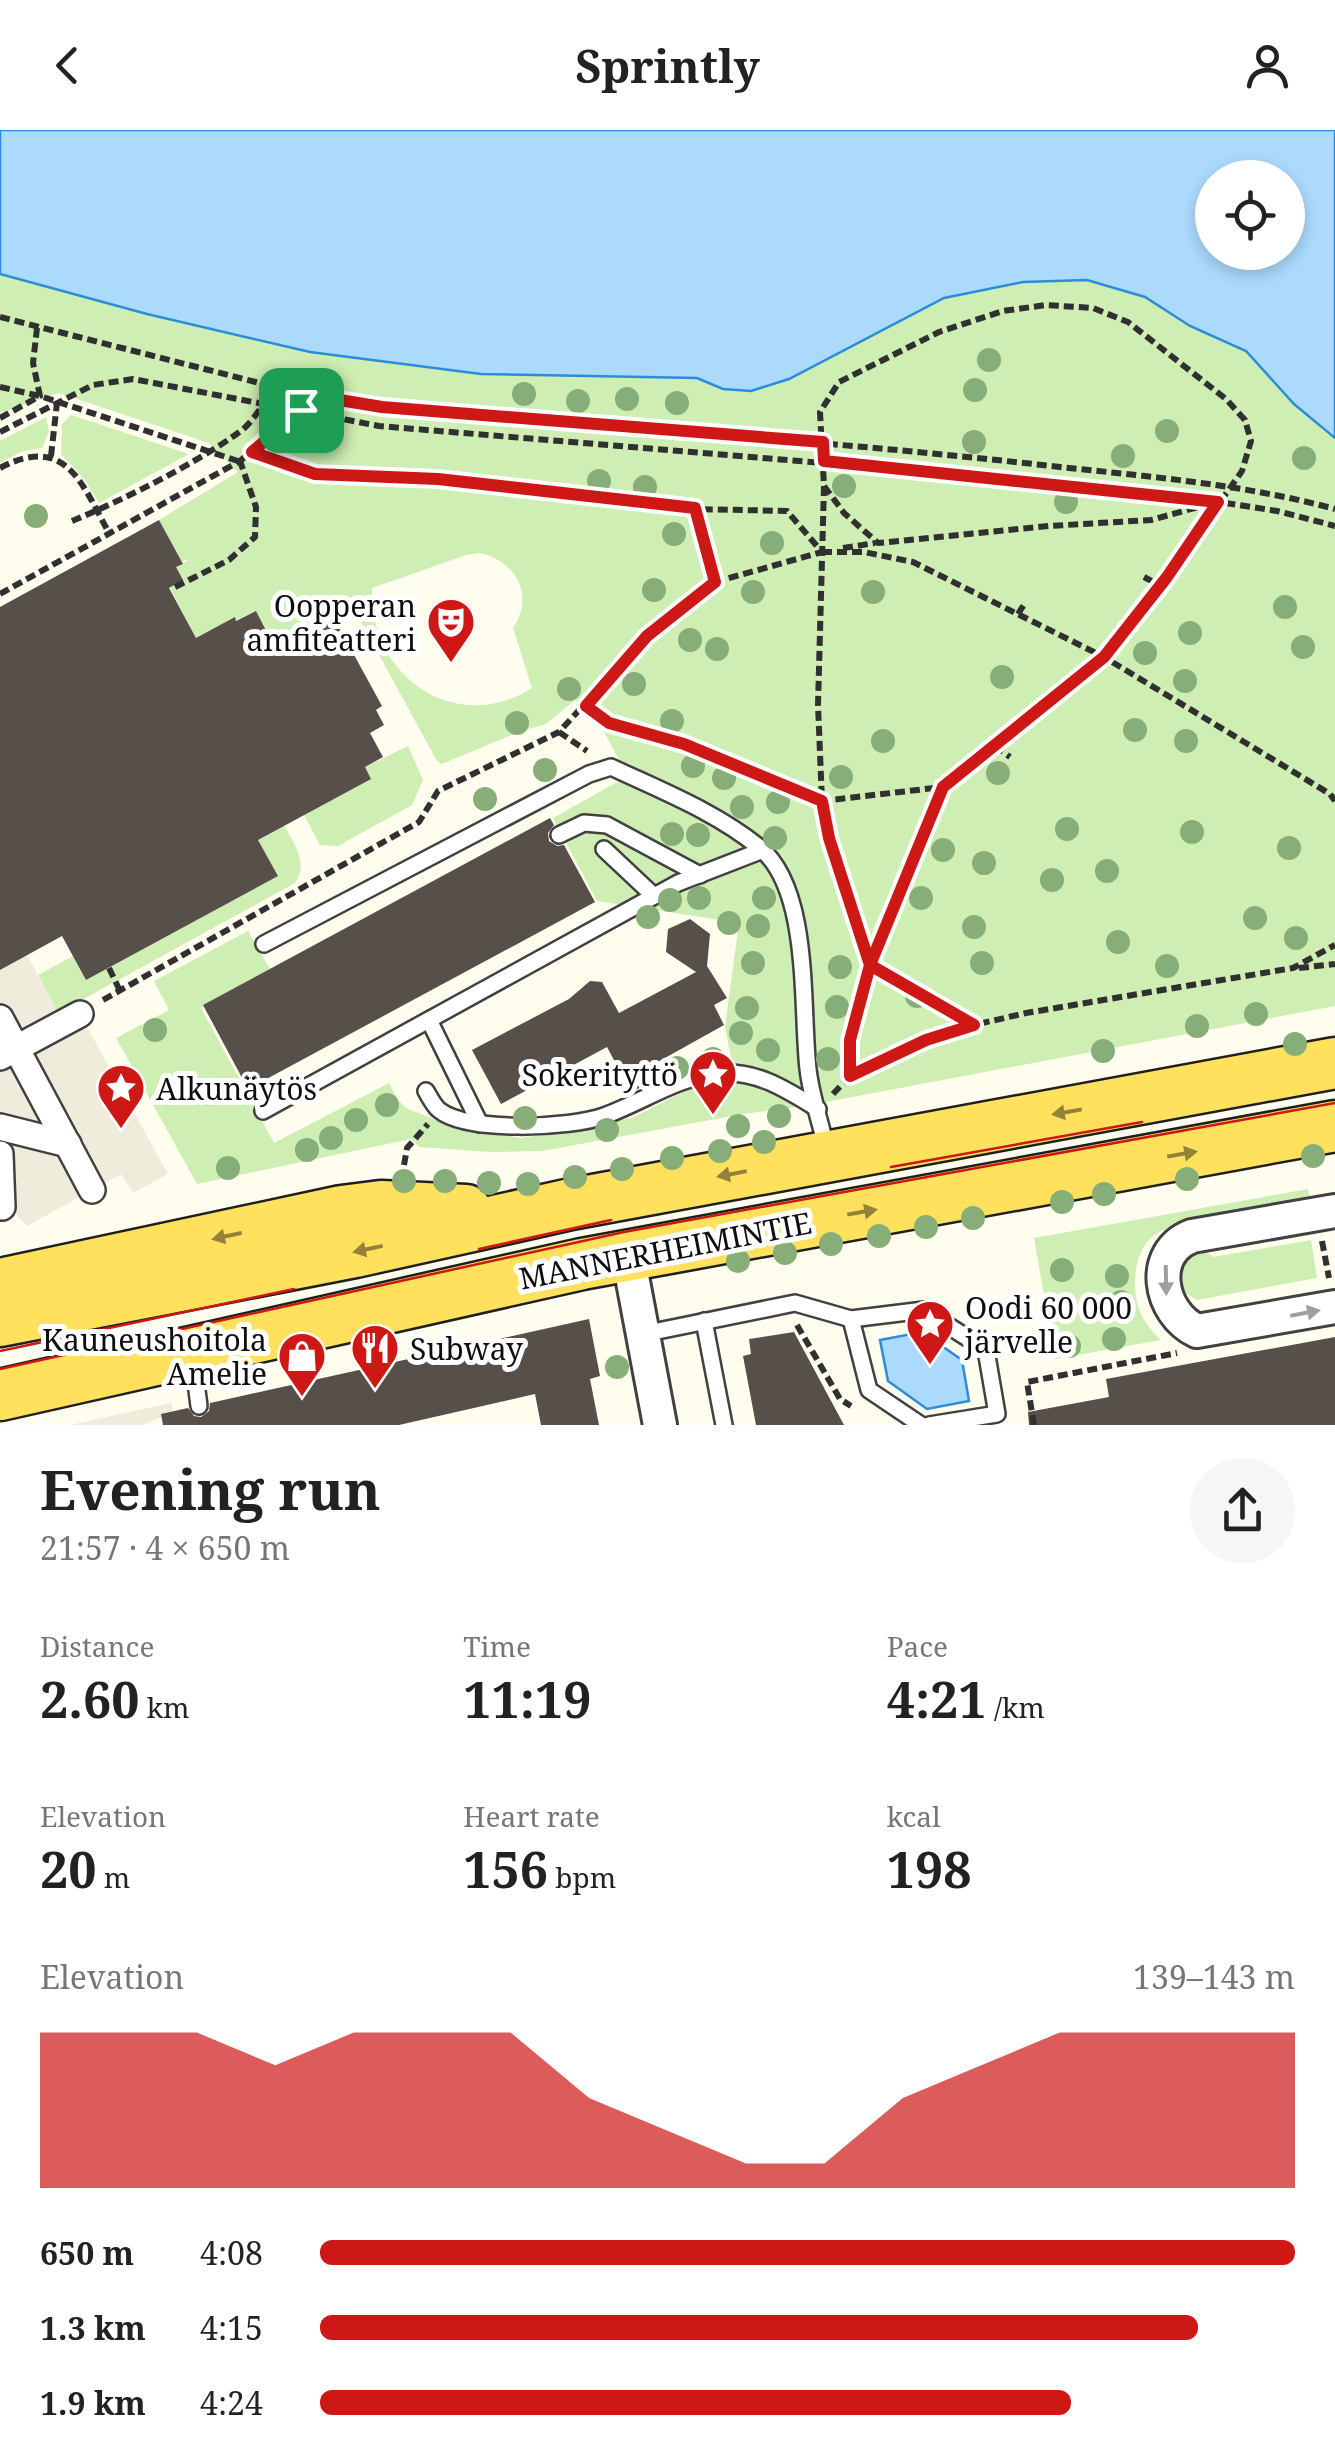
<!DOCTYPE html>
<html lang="en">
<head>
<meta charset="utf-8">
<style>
  :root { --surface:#fff; --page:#f6f6f6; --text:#222; --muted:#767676; --accent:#cd1816 }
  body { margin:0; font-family:"Noto Serif",serif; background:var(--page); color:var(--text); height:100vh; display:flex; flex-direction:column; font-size:38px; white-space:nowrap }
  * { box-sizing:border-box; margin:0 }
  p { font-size:32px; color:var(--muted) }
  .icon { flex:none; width:55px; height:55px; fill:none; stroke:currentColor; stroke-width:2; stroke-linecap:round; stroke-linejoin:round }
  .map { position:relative; height:1295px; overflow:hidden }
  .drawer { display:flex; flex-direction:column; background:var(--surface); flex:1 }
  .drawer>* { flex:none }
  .tools { position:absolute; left:1195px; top:30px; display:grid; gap:20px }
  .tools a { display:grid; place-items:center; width:110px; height:110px; border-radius:50%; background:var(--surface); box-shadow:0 5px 15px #0003; font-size:50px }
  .pin { position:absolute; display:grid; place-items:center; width:85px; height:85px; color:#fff; margin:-42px; border-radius:20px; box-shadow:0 5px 15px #0006 }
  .round { display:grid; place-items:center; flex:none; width:105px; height:105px; border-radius:52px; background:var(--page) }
  .headline { display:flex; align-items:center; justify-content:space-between; height:170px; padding:0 40px }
  h1 { font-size:55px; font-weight:700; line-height:75px }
  .metrics { display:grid; grid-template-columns:repeat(3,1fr); gap:15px; height:170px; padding:10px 40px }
  .metrics div { display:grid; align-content:center }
  .metrics b { font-size:50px; font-weight:700 }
  .metrics small { font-size:28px; font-weight:400 }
  .metrics p { font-size:28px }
  .chart { height:280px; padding:20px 40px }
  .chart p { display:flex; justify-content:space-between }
  .chart svg { width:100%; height:180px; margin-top:10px; fill:var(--accent); opacity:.7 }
  ul { padding:0 40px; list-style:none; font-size:32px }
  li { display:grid; grid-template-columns:160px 120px 1fr; align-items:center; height:75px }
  li i { height:25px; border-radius:12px; background:var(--accent) }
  header { display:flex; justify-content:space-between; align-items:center; height:130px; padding:0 40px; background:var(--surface); font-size:45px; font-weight:700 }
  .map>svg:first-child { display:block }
  .green { fill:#ceeeb3; fill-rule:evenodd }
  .plaza { fill:#f0ecdc }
  .water { fill:#acdafd; stroke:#2b8cdc; stroke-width:2.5; fill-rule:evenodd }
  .building { fill:#574f49 }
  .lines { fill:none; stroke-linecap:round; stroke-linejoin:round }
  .service-casing { stroke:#414141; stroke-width:20 }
  .pedestrian-casing { stroke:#414141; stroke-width:30 }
  .minor-casing { stroke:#414141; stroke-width:38 }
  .primary-casing { stroke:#1f1f1f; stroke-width:55 }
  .path { stroke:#303030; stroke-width:6; stroke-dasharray:10 5; stroke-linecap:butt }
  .service { stroke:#fff; stroke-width:15 }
  .pedestrian { stroke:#fff; stroke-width:25 }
  .minor { stroke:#fff; stroke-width:32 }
  .primary { stroke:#ffe15e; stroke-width:50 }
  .tram { stroke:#cd1816; stroke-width:2.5 }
  .tree { fill:#87ae78 }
  .oneway { fill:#93823a }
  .oneway2 { fill:#9f9f9f }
  .route-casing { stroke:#fff; stroke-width:20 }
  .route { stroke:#cd1816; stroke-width:12 }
  .labels { text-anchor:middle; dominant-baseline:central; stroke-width:10; stroke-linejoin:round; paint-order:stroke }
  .poi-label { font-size:30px; fill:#0e0e0e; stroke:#fff; text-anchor:end }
  .street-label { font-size:30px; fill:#0e0e0e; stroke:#fff }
</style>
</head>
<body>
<header><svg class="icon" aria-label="back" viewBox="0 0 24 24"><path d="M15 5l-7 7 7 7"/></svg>Sprintly<svg class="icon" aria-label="person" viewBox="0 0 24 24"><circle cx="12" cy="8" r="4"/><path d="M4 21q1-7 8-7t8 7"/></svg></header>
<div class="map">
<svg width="1335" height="1295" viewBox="0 0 1335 1295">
  <rect width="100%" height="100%" fill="#fffdee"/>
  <g class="green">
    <path d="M 0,85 L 932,174 L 944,168 L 1023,152 L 1087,150 L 1145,168 L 1190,196 L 1246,221 L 1294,274 L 1335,308 L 1335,876 L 805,976 L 743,984 L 542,1021 L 491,1022 L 419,1017 L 411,1009 L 197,1054 L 116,908 L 169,880 L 154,851 L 248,801 L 270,839 L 201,878 L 274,1013 L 389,953 L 397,969 L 406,978 L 458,999 L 522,1008 L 632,988 L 689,959 L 736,953 L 725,897 L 739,793 L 597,771 L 553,688 L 628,646 L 593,582 L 575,570 L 546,594 L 521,601 L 442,634 L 437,631 L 353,477 L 320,493 L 317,488 L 269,514 L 269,505 L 256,481 L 196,508 L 170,458 L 183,450 L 176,437 L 190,429 L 181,431 L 159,390 L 238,342 L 209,313 L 59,263 L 0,283 ZM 479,423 C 516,430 535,466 513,498 L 532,558 C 455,607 368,545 372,458 L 466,425 Z"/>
    <polygon points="71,285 189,324 99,373 85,350 61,324 62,294"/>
    <polygon points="46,287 49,302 42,318 23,321 0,333 0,311"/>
    <polygon points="408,616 423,650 412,675 338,716 320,715 304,685 365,637"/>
    <path d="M 284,695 C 294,714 309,733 295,753 L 58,883 L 38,845 L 73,826 L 86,850 L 278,746 L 258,710 Z"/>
    <path d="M 1308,1059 L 1310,1069 C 1273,1076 1178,1085 1152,1107 C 1140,1118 1136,1133 1135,1149 C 1134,1175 1142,1192 1161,1210 L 1055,1229 L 1034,1108 Z"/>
    <path d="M 1311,1110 L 1317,1148 L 1197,1170 C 1170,1158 1177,1131 1199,1118 L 1214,1127 Z"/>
  </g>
  <g class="plaza">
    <polygon points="27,825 58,883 80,884 168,1044 133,1063 121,1044 27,1096 13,1081 0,1077 0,840"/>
    <polygon points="171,1273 173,1282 142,1295 70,1295"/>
  </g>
  <g class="water">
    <path d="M 0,0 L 1335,0 L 1335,308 L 1294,274 L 1246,221 L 1190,196 L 1145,167 L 1087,150 L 1023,152 L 944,168 L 789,249 L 751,261 L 723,259 L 697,248 L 481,244 L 310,222 L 147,184 L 0,144 ZM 1212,48 L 1288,48 L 1288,122 L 1212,122 Z"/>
    <polygon points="922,1202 962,1230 969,1271 927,1279 888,1251 880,1210"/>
  </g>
  <g class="building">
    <polygon points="159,390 183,434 176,437 183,450 169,458 196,508 235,487 236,491 256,481 272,512 318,488 322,497 335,490 382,576 376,580 384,595 370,603 383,627 365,637 371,649 258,710 278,746 86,850 62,806 0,840 0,477"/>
    <polygon points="550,688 554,695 548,703 549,711 557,716 564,715 595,772 248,959 203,875"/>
    <polygon points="690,789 710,804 707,836 727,868 714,875 724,895 647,938 654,951 631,962 607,917 501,974 472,920 569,869 590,851 602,852 619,883 696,842 666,822 668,799"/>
    <polygon points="589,1189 600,1246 590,1249 599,1295 541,1295 535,1264 399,1295 163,1295 161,1284 188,1278 194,1286 201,1287 209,1281 210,1273"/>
    <polygon points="794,1202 844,1295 756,1295 743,1226 751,1224 749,1209"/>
    <polygon points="1335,1207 1335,1295 1029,1295 1028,1282 1109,1267 1106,1249"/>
  </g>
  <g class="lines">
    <g class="service-casing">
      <g id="service">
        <polyline points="559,705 584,693 607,695 700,745"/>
        <polyline points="604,719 654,766"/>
        <path d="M 264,814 L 589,644 L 611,637 C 662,661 716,682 760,718 C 811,760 801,877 808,939 C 811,966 821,994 827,1021"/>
        <polyline points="429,890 480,994"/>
        <path d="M 426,961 C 429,966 434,976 439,980 C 467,1003 571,998 604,986 C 643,972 677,947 719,943 C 757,940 787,960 818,979"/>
        <polyline points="263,981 678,753 763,720"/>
        <polyline points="851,1189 869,1260 921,1295"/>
        <polyline points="704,1191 724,1295"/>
        <polyline points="643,1204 795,1173 851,1189 924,1180 986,1220 997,1284 929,1295"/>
        <polyline points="193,1229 199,1276"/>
      </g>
    </g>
    <g class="pedestrian-casing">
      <g id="pedestrian">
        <polyline points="0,888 92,1060"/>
        <polyline points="0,927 80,884"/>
        <polyline points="0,997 68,1014"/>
        <polyline points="0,1024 2,1077"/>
      </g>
    </g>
    <g class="minor-casing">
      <g id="minor">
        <path d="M 1335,1081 L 1192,1106 C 1148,1123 1159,1183 1197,1201 L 1335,1177"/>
        <polyline points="628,1125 660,1295"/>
      </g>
    </g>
    <g class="primary-casing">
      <g id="primary">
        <polyline points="0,1154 342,1081 381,1076 466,1080"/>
        <polyline points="0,1191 355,1122 571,1074 1335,933"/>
        <polyline points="0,1265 582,1134 1335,996"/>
      </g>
    </g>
    <g class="path">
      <path d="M 0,187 L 303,264 L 382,277 C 602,297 822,310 1042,335 C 1140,346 1239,353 1335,379"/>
      <polyline points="0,257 40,266 238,331"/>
      <polyline points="0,288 40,266 33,233 37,198"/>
      <polyline points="0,302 93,255 133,249 379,296 991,347 1219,372 1277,381 1335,396"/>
      <polyline points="51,326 57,273"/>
      <path d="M 0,338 C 66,303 82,354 109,403"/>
      <polyline points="824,356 844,383 878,413 1049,396 1151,390 1213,373"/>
      <polyline points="695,379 715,452"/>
      <path d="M 72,391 C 121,371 195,334 238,303 C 249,296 256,284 264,274"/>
      <polyline points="843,418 875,413"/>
      <polyline points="822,422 864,422 913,432 1104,527 1330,664 1335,671"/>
      <polyline points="1144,447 1161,456"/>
      <polyline points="175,457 229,430 255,407 256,377 240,331"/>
      <polyline points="0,464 240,331 301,279 303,264"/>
      <polyline points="1018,484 1025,473"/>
      <polyline points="585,576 609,593 684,615 822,671 943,657 1104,527 1167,447 1242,341 1251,311 1245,290 1226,269 1128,192 1093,178 1046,175 1003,181 939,202 839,252 820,282 824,356 818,575 822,671 829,707 870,835 974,895"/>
      <polyline points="559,602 587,621"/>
      <polyline points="995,616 1010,627"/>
      <polyline points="109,838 120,861"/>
      <polyline points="1299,838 1335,834"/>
      <polyline points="103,870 419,692 438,661 559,602 647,506 715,452 822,422 787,381 695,379 438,349 315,344 252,322"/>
      <path d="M 850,946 C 850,850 907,746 943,657"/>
      <polyline points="833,964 850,946 926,910 974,895 1026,883 1293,838 1335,815"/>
      <polyline points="404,1035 407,1018 428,994"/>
      <polyline points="1322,1111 1329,1148"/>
      <polyline points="797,1195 840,1269 851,1276"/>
      <polyline points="1034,1295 1027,1252 1177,1223"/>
    </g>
    <use href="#service" class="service"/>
    <use href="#pedestrian" class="pedestrian"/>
    <use href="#minor" class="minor"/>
    <use href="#primary" class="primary"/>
    <g class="tram">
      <polyline points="891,1037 1142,992"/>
      <polyline points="479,1119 611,1090"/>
      <polyline points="0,1221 294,1159"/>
      <polyline points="0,1239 624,1102 1335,973"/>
    </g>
  </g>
  <g class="tree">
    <circle cx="989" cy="230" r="12"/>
    <circle cx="975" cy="260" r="12"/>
    <circle cx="524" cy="264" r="12"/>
    <circle cx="627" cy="269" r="12"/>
    <circle cx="578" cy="271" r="12"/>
    <circle cx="677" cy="273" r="12"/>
    <circle cx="1167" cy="301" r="12"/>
    <circle cx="974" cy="312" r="12"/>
    <circle cx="1123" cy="326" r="12"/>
    <circle cx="1304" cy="328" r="12"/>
    <circle cx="599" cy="351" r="12"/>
    <circle cx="844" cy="356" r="12"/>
    <circle cx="645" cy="357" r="12"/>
    <circle cx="1066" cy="372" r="12"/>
    <circle cx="36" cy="386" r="12"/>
    <circle cx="674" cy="404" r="12"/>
    <circle cx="772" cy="413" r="12"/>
    <circle cx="654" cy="460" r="12"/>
    <circle cx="753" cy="462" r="12"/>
    <circle cx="873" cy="462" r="12"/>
    <circle cx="1285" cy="477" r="12"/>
    <circle cx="1190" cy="503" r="12"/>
    <circle cx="690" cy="510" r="12"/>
    <circle cx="1303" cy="517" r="12"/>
    <circle cx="717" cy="519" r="12"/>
    <circle cx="1145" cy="523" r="12"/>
    <circle cx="1002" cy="547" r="12"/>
    <circle cx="1185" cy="551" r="12"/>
    <circle cx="634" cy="554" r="12"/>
    <circle cx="569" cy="559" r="12"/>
    <circle cx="672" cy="591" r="12"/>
    <circle cx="517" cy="593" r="12"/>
    <circle cx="1135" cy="600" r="12"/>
    <circle cx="883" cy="611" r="12"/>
    <circle cx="1186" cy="611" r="12"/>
    <circle cx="693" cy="636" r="12"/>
    <circle cx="545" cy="640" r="12"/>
    <circle cx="998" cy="643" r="12"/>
    <circle cx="841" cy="647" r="12"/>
    <circle cx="724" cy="648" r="12"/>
    <circle cx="485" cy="669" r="12"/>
    <circle cx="778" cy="672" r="12"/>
    <circle cx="742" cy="677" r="12"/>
    <circle cx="1067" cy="699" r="12"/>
    <circle cx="1192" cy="702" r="12"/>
    <circle cx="672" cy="704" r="12"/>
    <circle cx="698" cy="705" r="12"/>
    <circle cx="775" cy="708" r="12"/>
    <circle cx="1289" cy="718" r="12"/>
    <circle cx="943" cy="720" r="12"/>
    <circle cx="984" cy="733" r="12"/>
    <circle cx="1107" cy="741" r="12"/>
    <circle cx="1052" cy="750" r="12"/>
    <circle cx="699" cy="768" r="12"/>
    <circle cx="764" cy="768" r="12"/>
    <circle cx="921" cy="768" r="12"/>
    <circle cx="670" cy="770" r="12"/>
    <circle cx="648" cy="787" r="12"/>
    <circle cx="1255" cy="788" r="12"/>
    <circle cx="729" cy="793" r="12"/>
    <circle cx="758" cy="796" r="12"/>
    <circle cx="974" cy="797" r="12"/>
    <circle cx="1296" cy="808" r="12"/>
    <circle cx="1118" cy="812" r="12"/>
    <circle cx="753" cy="833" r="12"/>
    <circle cx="982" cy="833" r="12"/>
    <circle cx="1167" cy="836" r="12"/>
    <circle cx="840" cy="837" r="12"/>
    <circle cx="917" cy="866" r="12"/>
    <circle cx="837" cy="877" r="12"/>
    <circle cx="747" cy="878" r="12"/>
    <circle cx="1256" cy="884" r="12"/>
    <circle cx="1197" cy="896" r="12"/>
    <circle cx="155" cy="900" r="12"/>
    <circle cx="741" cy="903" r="12"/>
    <circle cx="1295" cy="914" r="12"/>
    <circle cx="768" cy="920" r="12"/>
    <circle cx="1103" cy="921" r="12"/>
    <circle cx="713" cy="929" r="12"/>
    <circle cx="828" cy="929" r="12"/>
    <circle cx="677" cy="938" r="12"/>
    <circle cx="387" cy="975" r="12"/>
    <circle cx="779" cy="986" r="12"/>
    <circle cx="525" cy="988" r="12"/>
    <circle cx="356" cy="990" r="12"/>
    <circle cx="738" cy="996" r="12"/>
    <circle cx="607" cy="1000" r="12"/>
    <circle cx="331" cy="1008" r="12"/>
    <circle cx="764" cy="1012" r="12"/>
    <circle cx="307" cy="1020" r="12"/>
    <circle cx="720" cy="1021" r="12"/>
    <circle cx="1313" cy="1026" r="12"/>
    <circle cx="672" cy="1028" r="12"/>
    <circle cx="228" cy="1038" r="12"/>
    <circle cx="622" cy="1039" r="12"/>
    <circle cx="575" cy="1047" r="12"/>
    <circle cx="1187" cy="1049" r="12"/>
    <circle cx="404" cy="1051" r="12"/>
    <circle cx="445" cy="1051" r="12"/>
    <circle cx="489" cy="1053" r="12"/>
    <circle cx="528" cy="1054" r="12"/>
    <circle cx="1104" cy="1064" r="12"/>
    <circle cx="1062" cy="1072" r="12"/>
    <circle cx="973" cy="1088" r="12"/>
    <circle cx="926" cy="1097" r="12"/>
    <circle cx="879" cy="1106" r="12"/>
    <circle cx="831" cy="1114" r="12"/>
    <circle cx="785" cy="1123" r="12"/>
    <circle cx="738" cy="1131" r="12"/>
    <circle cx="1062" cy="1140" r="12"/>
    <circle cx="1117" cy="1146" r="12"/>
    <circle cx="1121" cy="1172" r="12"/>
    <circle cx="1114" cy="1209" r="12"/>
    <circle cx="1069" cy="1216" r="12"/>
    <circle cx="617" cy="1237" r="12"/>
  </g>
  <defs><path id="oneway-solid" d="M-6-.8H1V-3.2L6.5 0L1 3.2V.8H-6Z" transform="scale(2.5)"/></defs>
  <g class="oneway">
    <use href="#oneway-solid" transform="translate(1067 982) rotate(170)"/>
    <use href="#oneway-solid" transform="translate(1182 1024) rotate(-10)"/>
    <use href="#oneway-solid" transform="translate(732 1044) rotate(169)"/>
    <use href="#oneway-solid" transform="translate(862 1082) rotate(-10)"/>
    <use href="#oneway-solid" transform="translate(227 1106) rotate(168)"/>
    <use href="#oneway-solid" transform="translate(368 1119) rotate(168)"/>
  </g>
  <g class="oneway2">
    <use href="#oneway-solid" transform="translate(1166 1150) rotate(89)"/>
    <use href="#oneway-solid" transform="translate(1305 1183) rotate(-11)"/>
  </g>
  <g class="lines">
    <g class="route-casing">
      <polyline id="route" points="301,280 252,322 315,344 438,349 695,378 715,452 647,506 586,576 609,593 684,614 822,671 829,708 870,835 850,910 850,946 926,910 974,895 870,835 943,657 1104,527 1167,447 1218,372 824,331 823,312 382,277 303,264 301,280"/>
    </g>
    <use href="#route" class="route"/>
  </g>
  <defs>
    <g id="theatre-pin" transform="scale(2.5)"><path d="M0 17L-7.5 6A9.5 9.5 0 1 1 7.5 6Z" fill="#cd1816" stroke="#fff"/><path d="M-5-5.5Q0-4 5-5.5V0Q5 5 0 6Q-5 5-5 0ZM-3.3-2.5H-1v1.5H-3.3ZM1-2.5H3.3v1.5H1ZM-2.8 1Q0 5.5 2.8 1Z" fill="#fff"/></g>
    <g id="sight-pin" transform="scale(2.5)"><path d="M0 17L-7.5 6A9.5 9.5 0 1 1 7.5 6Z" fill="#cd1816" stroke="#fff"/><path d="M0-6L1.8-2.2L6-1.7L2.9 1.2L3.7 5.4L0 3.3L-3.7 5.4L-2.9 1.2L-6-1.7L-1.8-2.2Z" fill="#fff"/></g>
    <g id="restaurant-pin" transform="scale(2.5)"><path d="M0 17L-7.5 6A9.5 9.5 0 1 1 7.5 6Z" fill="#cd1816" stroke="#fff"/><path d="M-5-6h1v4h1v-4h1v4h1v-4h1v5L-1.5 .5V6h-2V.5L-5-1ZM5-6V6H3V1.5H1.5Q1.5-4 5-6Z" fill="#fff"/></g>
    <g id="shop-pin" transform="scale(2.5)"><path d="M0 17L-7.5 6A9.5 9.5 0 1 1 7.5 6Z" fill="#cd1816" stroke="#fff"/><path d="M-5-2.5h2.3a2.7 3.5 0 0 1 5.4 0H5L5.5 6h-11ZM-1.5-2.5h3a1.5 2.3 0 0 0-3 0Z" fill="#fff"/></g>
  </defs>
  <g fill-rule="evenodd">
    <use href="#theatre-pin" x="451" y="492"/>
    <use href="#sight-pin" x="713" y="944"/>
    <use href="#sight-pin" x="121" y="958"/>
    <use href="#sight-pin" x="930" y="1194"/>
    <use href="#restaurant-pin" x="375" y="1218"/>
    <use href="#shop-pin" x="302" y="1226"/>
  </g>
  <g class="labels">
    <g class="poi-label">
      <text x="416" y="475">Oopperan<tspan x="416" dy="34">amfiteatteri</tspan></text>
      <text x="678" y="944">Sokerityttö</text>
      <text x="156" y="958" text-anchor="start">Alkunäytös</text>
      <text x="965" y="1177" text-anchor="start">Oodi 60 000<tspan x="965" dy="34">järvelle</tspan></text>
      <text x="267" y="1209">Kauneushoitola<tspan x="267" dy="34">Amelie</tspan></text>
      <text x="410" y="1218" text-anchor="start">Subway</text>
    </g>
    <g class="street-label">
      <text transform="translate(665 1120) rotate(-11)">MANNERHEIMINTIE</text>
    </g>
  </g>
</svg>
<div class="tools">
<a><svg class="icon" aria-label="locate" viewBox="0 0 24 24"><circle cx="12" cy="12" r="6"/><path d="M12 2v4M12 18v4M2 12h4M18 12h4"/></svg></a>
</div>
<div class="pin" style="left:301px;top:280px;background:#1e9e55"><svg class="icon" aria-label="arrive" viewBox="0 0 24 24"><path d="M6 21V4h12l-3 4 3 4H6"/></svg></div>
</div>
<section class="drawer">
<div class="headline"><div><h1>Evening run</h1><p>21:57 · 4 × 650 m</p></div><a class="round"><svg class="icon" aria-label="share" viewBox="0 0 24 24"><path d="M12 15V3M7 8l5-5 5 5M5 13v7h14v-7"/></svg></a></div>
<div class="metrics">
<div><p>Distance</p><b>2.60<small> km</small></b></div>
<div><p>Time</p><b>11:19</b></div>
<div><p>Pace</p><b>4:21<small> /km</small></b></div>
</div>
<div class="metrics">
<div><p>Elevation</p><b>20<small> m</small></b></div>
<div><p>Heart rate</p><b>156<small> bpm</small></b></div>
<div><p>kcal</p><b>198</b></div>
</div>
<div class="chart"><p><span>Elevation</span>139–143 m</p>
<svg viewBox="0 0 160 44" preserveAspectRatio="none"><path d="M0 44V6L10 6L20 6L30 14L40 6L50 6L60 6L70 22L80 30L90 38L100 38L110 22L120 14L130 6L140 6L150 6L160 6V44z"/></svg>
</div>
<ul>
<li><b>650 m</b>4:08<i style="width:100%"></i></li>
<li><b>1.3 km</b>4:15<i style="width:90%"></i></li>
<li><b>1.9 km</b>4:24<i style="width:77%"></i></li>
</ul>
</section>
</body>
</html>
